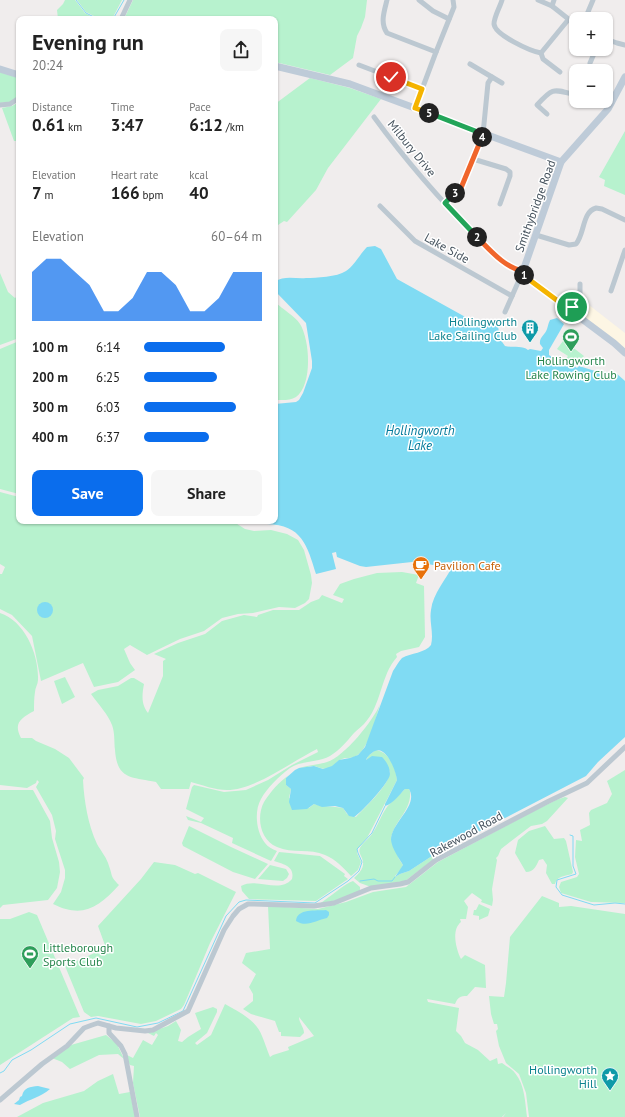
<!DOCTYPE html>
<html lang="en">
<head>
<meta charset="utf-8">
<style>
  :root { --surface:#fff; --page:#f6f6f6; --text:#222; --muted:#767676; --accent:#0a6ded }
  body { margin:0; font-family:"PT Sans",sans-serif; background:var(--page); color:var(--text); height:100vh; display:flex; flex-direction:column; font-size:15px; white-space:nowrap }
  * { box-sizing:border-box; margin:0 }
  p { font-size:13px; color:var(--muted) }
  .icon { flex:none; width:22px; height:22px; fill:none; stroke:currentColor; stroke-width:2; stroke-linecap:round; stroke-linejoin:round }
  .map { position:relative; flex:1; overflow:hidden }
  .panel { position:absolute; left:16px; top:16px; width:262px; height:508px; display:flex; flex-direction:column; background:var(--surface); border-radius:8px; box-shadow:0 1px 3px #0004 }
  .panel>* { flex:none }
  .fabs { position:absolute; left:569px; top:12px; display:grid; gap:8px }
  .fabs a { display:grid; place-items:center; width:44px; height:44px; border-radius:8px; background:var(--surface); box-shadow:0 1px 3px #0004; font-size:20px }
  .pin { position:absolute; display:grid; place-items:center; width:34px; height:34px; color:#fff; margin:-17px; border:2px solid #fff; border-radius:50%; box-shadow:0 1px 4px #0007 }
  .km { position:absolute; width:20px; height:20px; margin:-10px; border-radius:50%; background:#222; color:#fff; font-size:11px; line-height:20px; text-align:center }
  .round { display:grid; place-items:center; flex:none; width:42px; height:42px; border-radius:8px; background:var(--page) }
  .overview { display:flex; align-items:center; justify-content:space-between; height:68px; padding:0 16px }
  h1 { font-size:22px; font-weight:600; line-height:30px }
  .metrics { display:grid; grid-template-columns:repeat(3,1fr); gap:6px; height:68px; padding:4px 16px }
  .metrics div { display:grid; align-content:center }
  .metrics b { font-size:17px; font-weight:600 }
  .metrics small { font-size:11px; font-weight:400 }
  .metrics p { font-size:11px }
  .chart { height:112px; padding:8px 16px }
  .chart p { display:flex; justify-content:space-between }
  .chart svg { width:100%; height:72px; margin-top:4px; fill:var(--accent); opacity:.7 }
  .button { display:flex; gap:8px; margin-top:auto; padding:8px 16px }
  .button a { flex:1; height:46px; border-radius:8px; background:var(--accent); color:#fff; font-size:16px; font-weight:600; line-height:46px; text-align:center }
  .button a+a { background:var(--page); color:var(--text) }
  ul { padding:0 16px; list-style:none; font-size:13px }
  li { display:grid; grid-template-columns:64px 48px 1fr; align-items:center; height:30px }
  li i { height:10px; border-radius:5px; background:var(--accent) }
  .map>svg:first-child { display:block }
  .commercial { fill:#fdf6e4 }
  .green { fill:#b7f2ce }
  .water { fill:#80dbf3 }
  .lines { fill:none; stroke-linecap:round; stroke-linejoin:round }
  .stream { stroke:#80dbf3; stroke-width:1 }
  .street { stroke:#bcc8d1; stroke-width:5 }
  .secondary { stroke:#becbd8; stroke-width:7 }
  .split-1-casing { stroke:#fff; stroke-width:8 }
  .split-2-casing { stroke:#fff; stroke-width:8 }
  .split-3-casing { stroke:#fff; stroke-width:8 }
  .split-4-casing { stroke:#fff; stroke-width:8 }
  .split-5-casing { stroke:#fff; stroke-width:8 }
  .split-6-casing { stroke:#fff; stroke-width:8 }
  .split-1 { stroke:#f5b400; stroke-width:5 }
  .split-2 { stroke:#f0652b; stroke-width:5 }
  .split-3 { stroke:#22a559; stroke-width:5 }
  .split-4 { stroke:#f0652b; stroke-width:5 }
  .split-5 { stroke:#22a559; stroke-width:5 }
  .split-6 { stroke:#f5b400; stroke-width:5 }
  .labels { text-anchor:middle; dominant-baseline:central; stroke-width:3; stroke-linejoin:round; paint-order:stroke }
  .street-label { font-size:12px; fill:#44515c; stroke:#fff }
  .culture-label { font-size:12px; fill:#0d838f; stroke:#fff; text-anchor:end }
  .leisure-label { font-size:12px; fill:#27864d; stroke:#fff }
  .food-label { font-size:12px; fill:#c56008; stroke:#fff; text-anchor:start }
  .water-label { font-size:13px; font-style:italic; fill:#037a9b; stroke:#fff }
</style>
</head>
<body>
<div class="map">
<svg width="625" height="1117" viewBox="0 0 625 1117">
  <rect width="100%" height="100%" fill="#f0eded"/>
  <polygon class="commercial" points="571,291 625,333 625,350 564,302"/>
  <g class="green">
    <polygon points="65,0 75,0 85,13 96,19 58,19 57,10 63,4"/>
    <polygon points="77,0 122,0 112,19 100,19 86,12"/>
    <polygon points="133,0 367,0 365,17 361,28 357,36 353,58 330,75 275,62 275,19 124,19"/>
    <polygon points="0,71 19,78 19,95 11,102 0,103"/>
    <polygon points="310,78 350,88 381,99 328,168 316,190 287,222 284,221 275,227 275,104"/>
    <polygon points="19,102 19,141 14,141 2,108 12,106"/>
    <polygon points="625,131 625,195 604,186 605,180 599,177"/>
    <polygon points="0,273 8,292 15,298 19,295 19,338 0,345"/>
    <path d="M 275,302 C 283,310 294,315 300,324 C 310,340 313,385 296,397 C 290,401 282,400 275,400 Z"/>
    <polygon points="566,337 574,342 571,346 584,356 578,363 573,359 569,364 564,361 568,356 557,349"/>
    <polygon points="19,341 19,494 0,489 0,349"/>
    <polygon points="0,492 19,497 19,521 220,521 217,522 225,521 234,522 245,529 254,531 271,530 287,534 298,540 304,550 311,575 312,583 309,599 305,603 295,608 279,607 253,613 238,614 222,618 204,631 180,639 147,655 130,645 124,649 130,663 135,670 118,682 94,687 83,663 41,681 32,636 12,615 0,609 0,574 2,574 5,567 0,564"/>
    <path d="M 402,572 L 419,575 L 416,583 L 424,586 L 425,637 L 419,647 L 401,651 L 396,654 L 397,657 C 380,676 382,705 364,724 C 361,727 357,730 354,733 C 347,741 340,750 330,756 C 318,763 302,760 290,768 C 279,776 267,788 261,799 C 254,811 256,832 265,843 C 268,847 272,849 277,851 L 271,861 L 232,843 L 233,838 L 201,823 L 188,820 L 186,816 L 201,822 L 204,818 L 186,809 L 192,787 L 194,785 L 224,792 L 246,790 L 268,780 L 292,765 L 318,752 L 317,749 C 291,762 255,790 227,790 C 215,790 202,785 191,782 L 189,789 L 161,789 L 156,782 C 132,777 117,780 115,750 C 114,742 115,733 112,725 C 108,714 98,704 91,694 L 98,690 L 118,686 L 131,678 L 134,678 L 144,684 C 142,695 141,704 148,713 L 163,676 L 163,661 L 166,659 L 154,654 L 178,643 L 205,634 L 222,621 L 244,615 L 257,617 L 258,615 L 273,610 L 299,610 L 311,602 L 319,599 L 322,595 L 342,603 L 344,599 L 333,595 L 340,584 L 354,579 L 377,573 Z"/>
    <path d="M 0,613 C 25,621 39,655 38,680 C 38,684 35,688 35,692 C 34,698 34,705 34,711 C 21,718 13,723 21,738 L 32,738 L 36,741 L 55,749 L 69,758 L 84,778 L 83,780 C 84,800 88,825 97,844 C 101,851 107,858 109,866 C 113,877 110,876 119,885 C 99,907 83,919 53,904 L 61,892 L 65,878 L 65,870 L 55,839 L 56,831 L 52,815 L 36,787 L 39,782 L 37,780 L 36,783 L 27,788 L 0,785 Z"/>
    <polygon points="65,677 75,697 62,704 54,681"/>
    <path d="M 380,704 C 376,717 369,749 356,756 C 351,759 346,757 342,759 C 337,761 336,764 332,767 C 322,772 319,765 311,766 C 307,767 304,768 299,768 C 308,765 318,765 327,762 C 344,757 374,720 380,704 Z"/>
    <path d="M 376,750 C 389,752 396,768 397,780 L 367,838 L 357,849 L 357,853 L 361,862 L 358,870 L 351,876 C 344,868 335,859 325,855 C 310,848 292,854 277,847 C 260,840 256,817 264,802 C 271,791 279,782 289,775 L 286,778 L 286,785 L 291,789 L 289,798 L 309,808 L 314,804 C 324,807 333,806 343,808 L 347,814 L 356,817 C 365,807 390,785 390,771 L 370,758 L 366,761 L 368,756 Z"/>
    <polygon points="625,770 625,903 591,902 561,893 559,887 561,882 577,877 579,874 575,857 576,840 582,841 580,830 590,825 589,813 591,810 607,803 612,794 607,781"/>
    <path d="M 408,788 L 410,791 C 412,811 394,820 391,839 L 399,859 L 403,865 L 401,869 L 395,876 L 395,877 L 400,874 L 409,871 L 432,856 L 433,860 L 405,881 L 371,887 L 360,883 L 354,878 C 373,862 356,856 360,848 C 362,843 369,839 372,834 C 378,826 381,815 387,807 C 392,801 399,795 405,789 Z"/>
    <polygon points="0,790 33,790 50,821 52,838 59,862 60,872 57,888 48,900 3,905 0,908"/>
    <path d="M 565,797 L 568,798 L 547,821 L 542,824 L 531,826 L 527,829 L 501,849 L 498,856 L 496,858 L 497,860 L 492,889 L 493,900 L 492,906 L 481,902 L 482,900 L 472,893 L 464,901 L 468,907 L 466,919 L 460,919 L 461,922 C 451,930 456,949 461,959 L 465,955 L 485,965 L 486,988 L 475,987 L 467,996 C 460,996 458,997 455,1004 L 427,999 L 428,1002 L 459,1008 L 456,1031 L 461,1036 L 465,1043 L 478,1050 L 490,1061 L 497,1058 L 498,1064 L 502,1063 C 506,1066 512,1069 515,1073 C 525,1085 525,1102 527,1117 L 503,1117 L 506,1113 L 502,1117 L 140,1117 L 133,1083 L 134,1066 L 130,1065 L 126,1058 L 127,1055 L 133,1058 L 143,1040 L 152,1045 L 158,1035 L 156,1033 L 154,1036 L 148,1033 L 168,1026 L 176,1021 L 181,1030 L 178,1041 L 182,1042 L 188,1037 L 201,1029 L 195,1013 L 213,1007 L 217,1009 L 217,1012 L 207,1033 L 195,1043 L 197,1045 L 211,1035 L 225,1004 C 239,1012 256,1020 262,1036 C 265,1043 267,1050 270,1057 L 273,1055 L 289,1050 L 288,1047 L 314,1036 L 299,1017 C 299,1023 304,1027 304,1033 L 300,1037 L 281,1036 L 281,1032 L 279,1032 L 275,1021 L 251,1014 L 243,1009 L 253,1001 L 253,994 L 249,987 L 256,974 L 242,963 L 246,953 L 270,949 L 268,906 L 318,909 L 346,902 L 373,892 L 406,887 L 438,862 L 536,810 L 556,800 Z"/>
    <polygon points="189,826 231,847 268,864 255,879 233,872 183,846 182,843"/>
    <path d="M 545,826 L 554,839 L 564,838 L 566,841 L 573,872 L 572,874 C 565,876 557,876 555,884 L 552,884 L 546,873 L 547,865 L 543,859 L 539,860 C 536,866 534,872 526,872 L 515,853 L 518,840 L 529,831 Z"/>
    <path d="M 279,852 L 320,856 L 345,874 L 344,876 L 348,879 L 316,901 L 249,899 L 242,891 L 241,886 C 257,877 279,894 292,879 C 295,866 283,864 274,861 Z"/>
    <polygon points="154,862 175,865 195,874 198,873 236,892 210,943 184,1005 181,1009 156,1021 141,1024 98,1016 91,1017 84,1012 65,966 106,948 98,926 141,879"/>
    <polygon points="270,865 286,869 289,874 287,878 283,881 258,879"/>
    <path d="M 353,881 L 360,887 L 360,891 L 337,900 L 319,904 C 329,898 344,884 353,881 Z"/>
    <polygon points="542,896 559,903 559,907 571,906 625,914 625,1117 529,1117 526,1093 519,1074 506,1063 499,1046 496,1031 498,1029 497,1024 494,1024 491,1014 489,996 504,997 506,983 510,937"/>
    <polygon points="479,904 490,909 488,916 479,920 479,916 473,915 474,910 476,910"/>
    <polygon points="29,912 37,915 80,1017 73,1018 0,1065 0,919 10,919"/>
    <polygon points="106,1035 117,1044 124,1059 118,1054 99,1055 70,1069 62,1062 52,1058 71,1045"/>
    <polygon points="113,1074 119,1094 130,1092 135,1117 17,1117 43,1103 84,1091 98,1081"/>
  </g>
  <g class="water">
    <path d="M 375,246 L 381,249 L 397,279 L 478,324 L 486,326 L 498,326 L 500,339 L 505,346 C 513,348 522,345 528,350 L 530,349 L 541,351 L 543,348 L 540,344 C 539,337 545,335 547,329 C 548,326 548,324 550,320 L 557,318 L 564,324 L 549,350 L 549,355 L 558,361 L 560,359 L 569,365 L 571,364 L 577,368 L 579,366 L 595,371 L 616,373 L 625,381 L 625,737 L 598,762 L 586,776 L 432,856 L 409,871 L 400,874 L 395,877 L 403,865 C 399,858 392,849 391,840 C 391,822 419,806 409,789 L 405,789 C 399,795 393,804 385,806 L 385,804 L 397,780 C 396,771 385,741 372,753 C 369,755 367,757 366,760 L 372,756 L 382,757 C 386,761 390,767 390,774 C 390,782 361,813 354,817 L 349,816 L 343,808 L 335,806 L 322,807 L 314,804 L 307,809 L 292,810 L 289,802 L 291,789 L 286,785 L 286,778 L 295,770 L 299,768 L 314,766 L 323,769 L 332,766 L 339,760 L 350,758 L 358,755 L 365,747 L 393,671 C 396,667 398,662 402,658 C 411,653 425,653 431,645 C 434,633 429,622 431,610 C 433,593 446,580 453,565 L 451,563 L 449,562 L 433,565 L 419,562 L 412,562 L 366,567 L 360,566 L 337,557 L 336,552 L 332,553 L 336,569 L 316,574 C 307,545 302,525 267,524 C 259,524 249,525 243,521 L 275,521 L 275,404 L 296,402 L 299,400 L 303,393 L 312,368 L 312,361 L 306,323 L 275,291 L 275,282 C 284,275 295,279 306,278 C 316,278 337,277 346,271 C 354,266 360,254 367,247 Z"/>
    <circle cx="45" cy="610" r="8"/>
    <path d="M 326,910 L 329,912 L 329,915 L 327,918 C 316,920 307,928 296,921 C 297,908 316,911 326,910 Z"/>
    <path d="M 38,1086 L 50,1089 C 41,1097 30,1099 20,1105 L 14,1104 L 19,1100 L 20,1097 L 22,1096 C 24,1087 30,1087 38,1086 Z"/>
  </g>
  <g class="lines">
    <g class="stream">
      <polyline points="76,0 86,13 98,19"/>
      <polyline points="113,19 124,0"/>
      <polyline points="570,835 573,836 573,866 576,874 557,880 556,887 562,895 594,905 615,903 625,904"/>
      <polyline points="360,881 374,879 378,881 392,881 395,877"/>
      <polyline points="0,1073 4,1071 12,1060 31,1050 70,1024 96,1018 137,1027 158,1023 183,1011 226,916 239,902 246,900 315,903 348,881 359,871 362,862 358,853 357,849 372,833 385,806"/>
    </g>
    <g class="street">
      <path d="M 387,0 C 384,12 380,23 387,33 L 436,52 L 415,108"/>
      <polyline points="419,0 433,11 449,19"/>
      <path d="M 502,0 C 500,7 494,17 494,24 C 495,35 530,51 541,53 L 568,20"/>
      <polyline points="538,0 552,6"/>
      <polyline points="554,0 552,6 576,25"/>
      <polyline points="121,19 130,0"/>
      <polyline points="585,19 593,0"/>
      <polyline points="606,39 617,43 625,45"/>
      <polyline points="436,52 454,7 453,0"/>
      <polyline points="541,53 543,59 560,72"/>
      <polyline points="590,63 596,49"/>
      <polyline points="470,64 502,83"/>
      <polyline points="359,65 422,89"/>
      <polyline points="602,101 612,103"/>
      <polyline points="0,105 10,104 19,98"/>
      <path d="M 547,114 L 537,105 C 553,87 553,89 576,95"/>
      <path d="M 374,117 C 406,161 441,201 480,240 C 488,248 503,264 514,269 C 517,271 520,271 523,271 L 505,312"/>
      <polyline points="473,159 506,169 510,172 510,176 500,204"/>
      <polyline points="445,203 461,188 483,134 488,83 492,77"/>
      <polyline points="380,206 415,241 512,296"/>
      <path d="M 536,235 L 569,245 L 576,244 C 585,233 582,212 596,208 L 602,209 L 625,220"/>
      <polyline points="611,291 625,250"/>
      <polyline points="570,310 580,295 580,284"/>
      <polyline points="109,1026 109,1033 121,1046 125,1054 137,1117"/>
      <polyline points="0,1100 42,1064 67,1046 84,1028 92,1025 98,1023 116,1028 145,1031 153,1030 188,1011 224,930 233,916 239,909 248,904 254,904 314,906 334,903 371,888 400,884 408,882 436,860 549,801 587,783 625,747"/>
    </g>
    <g class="secondary">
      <polyline points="275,66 350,84 561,162"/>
      <polyline points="0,69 19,75"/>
      <polyline points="625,77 608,109 561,162 523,271 527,278 614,343 625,353"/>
    </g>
  </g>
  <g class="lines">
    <g class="split-1-casing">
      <polyline id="split-1" points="524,275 527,278 570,310 572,307"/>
    </g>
    <g class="split-2-casing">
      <path id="split-2" d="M 477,237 C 490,250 505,268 523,271 L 524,275"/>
    </g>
    <g class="split-3-casing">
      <polyline id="split-3" points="455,193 445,203 477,237"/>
    </g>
    <g class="split-4-casing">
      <polyline id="split-4" points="455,193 461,188 482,137"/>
    </g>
    <g class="split-5-casing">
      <polyline id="split-5" points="429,113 483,134 482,137"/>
    </g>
    <g class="split-6-casing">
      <polyline id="split-6" points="391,77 422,89 415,108 429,113"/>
    </g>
    <use href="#split-1" class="split-1"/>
    <use href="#split-2" class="split-2"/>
    <use href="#split-3" class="split-3"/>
    <use href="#split-4" class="split-4"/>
    <use href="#split-5" class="split-5"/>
    <use href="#split-6" class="split-6"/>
  </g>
  <defs>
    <g id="building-pin" transform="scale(0.9)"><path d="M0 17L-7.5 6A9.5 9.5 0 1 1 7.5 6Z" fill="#0f9aa8" stroke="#fff"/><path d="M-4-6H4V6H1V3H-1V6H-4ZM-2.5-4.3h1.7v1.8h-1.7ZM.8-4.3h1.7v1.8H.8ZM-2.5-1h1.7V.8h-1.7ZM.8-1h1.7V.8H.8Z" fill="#fff"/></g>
    <g id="stadium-pin" transform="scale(0.9)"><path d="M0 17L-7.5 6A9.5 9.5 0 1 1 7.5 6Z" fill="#2e9e5b" stroke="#fff"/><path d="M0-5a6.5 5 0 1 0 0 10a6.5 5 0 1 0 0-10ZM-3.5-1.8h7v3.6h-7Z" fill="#fff"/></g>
    <g id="cafe-pin" transform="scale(0.9)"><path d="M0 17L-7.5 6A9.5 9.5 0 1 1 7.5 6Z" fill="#e8710a" stroke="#fff"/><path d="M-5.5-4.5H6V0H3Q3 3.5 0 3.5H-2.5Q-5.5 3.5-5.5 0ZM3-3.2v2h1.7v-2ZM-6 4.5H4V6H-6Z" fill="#fff"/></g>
    <g id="sight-pin" transform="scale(0.9)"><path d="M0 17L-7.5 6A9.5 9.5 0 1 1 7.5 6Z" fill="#0f9aa8" stroke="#fff"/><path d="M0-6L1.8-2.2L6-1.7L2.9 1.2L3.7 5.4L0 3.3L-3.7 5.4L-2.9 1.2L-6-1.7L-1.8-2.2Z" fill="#fff"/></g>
  </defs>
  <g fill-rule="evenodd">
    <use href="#building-pin" x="530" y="328"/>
    <use href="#stadium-pin" x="571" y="337"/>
    <use href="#cafe-pin" x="421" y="565"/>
    <use href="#stadium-pin" x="30" y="954"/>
    <use href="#sight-pin" x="610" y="1076"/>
  </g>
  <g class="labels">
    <g class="street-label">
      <text transform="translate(412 148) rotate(51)">Milbury Drive</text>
      <text transform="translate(535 206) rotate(-70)">Smithybridge Road</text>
      <text transform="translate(447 248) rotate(29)">Lake Side</text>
      <text transform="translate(466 834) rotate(-29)">Rakewood Road</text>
    </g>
    <g class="culture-label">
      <text x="517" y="321">Hollingworth<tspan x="517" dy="14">Lake Sailing Club</tspan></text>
      <text x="597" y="1069">Hollingworth<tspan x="597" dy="14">Hill</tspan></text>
    </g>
    <g class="leisure-label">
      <text x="571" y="360">Hollingworth<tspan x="571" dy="14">Lake Rowing Club</tspan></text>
      <text x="43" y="947" text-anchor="start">Littleborough<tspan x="43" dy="14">Sports Club</tspan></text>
    </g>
    <g class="food-label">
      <text x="434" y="565">Pavilion Cafe</text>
    </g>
    <g class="water-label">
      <text x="420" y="430">Hollingworth<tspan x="420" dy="15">Lake</tspan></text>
    </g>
  </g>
</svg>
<div class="fabs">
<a>+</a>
<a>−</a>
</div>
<div class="pin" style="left:572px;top:307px;background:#1e9e55"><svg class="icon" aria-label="arrive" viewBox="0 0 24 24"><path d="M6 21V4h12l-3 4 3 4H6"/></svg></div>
<div class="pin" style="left:391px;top:77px;background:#d93025"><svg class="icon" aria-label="check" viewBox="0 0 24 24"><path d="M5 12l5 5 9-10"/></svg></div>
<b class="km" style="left:524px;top:275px">1</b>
<b class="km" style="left:477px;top:237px">2</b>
<b class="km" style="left:455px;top:193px">3</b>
<b class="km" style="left:482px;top:137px">4</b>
<b class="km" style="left:429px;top:113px">5</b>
<section class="panel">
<div class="overview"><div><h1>Evening run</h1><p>20:24</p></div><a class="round"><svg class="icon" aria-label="share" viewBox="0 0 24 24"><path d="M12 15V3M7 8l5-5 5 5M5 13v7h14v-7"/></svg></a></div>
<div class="metrics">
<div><p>Distance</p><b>0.61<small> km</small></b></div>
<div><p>Time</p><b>3:47</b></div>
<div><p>Pace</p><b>6:12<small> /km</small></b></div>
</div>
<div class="metrics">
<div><p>Elevation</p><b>7<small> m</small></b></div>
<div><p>Heart rate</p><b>166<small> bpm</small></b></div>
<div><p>kcal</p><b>40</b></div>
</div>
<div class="chart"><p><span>Elevation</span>60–64 m</p>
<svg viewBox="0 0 160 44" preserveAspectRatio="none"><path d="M0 44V14L10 6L20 6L30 14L40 22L50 38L60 38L70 30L80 14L90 14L100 22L110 38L120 38L130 30L140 14L150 14L160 14V44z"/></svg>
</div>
<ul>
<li><b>100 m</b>6:14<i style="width:69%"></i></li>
<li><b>200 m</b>6:25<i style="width:62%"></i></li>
<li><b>300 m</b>6:03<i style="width:78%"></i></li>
<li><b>400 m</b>6:37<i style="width:55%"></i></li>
</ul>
<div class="button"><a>Save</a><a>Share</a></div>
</section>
</div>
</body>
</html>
